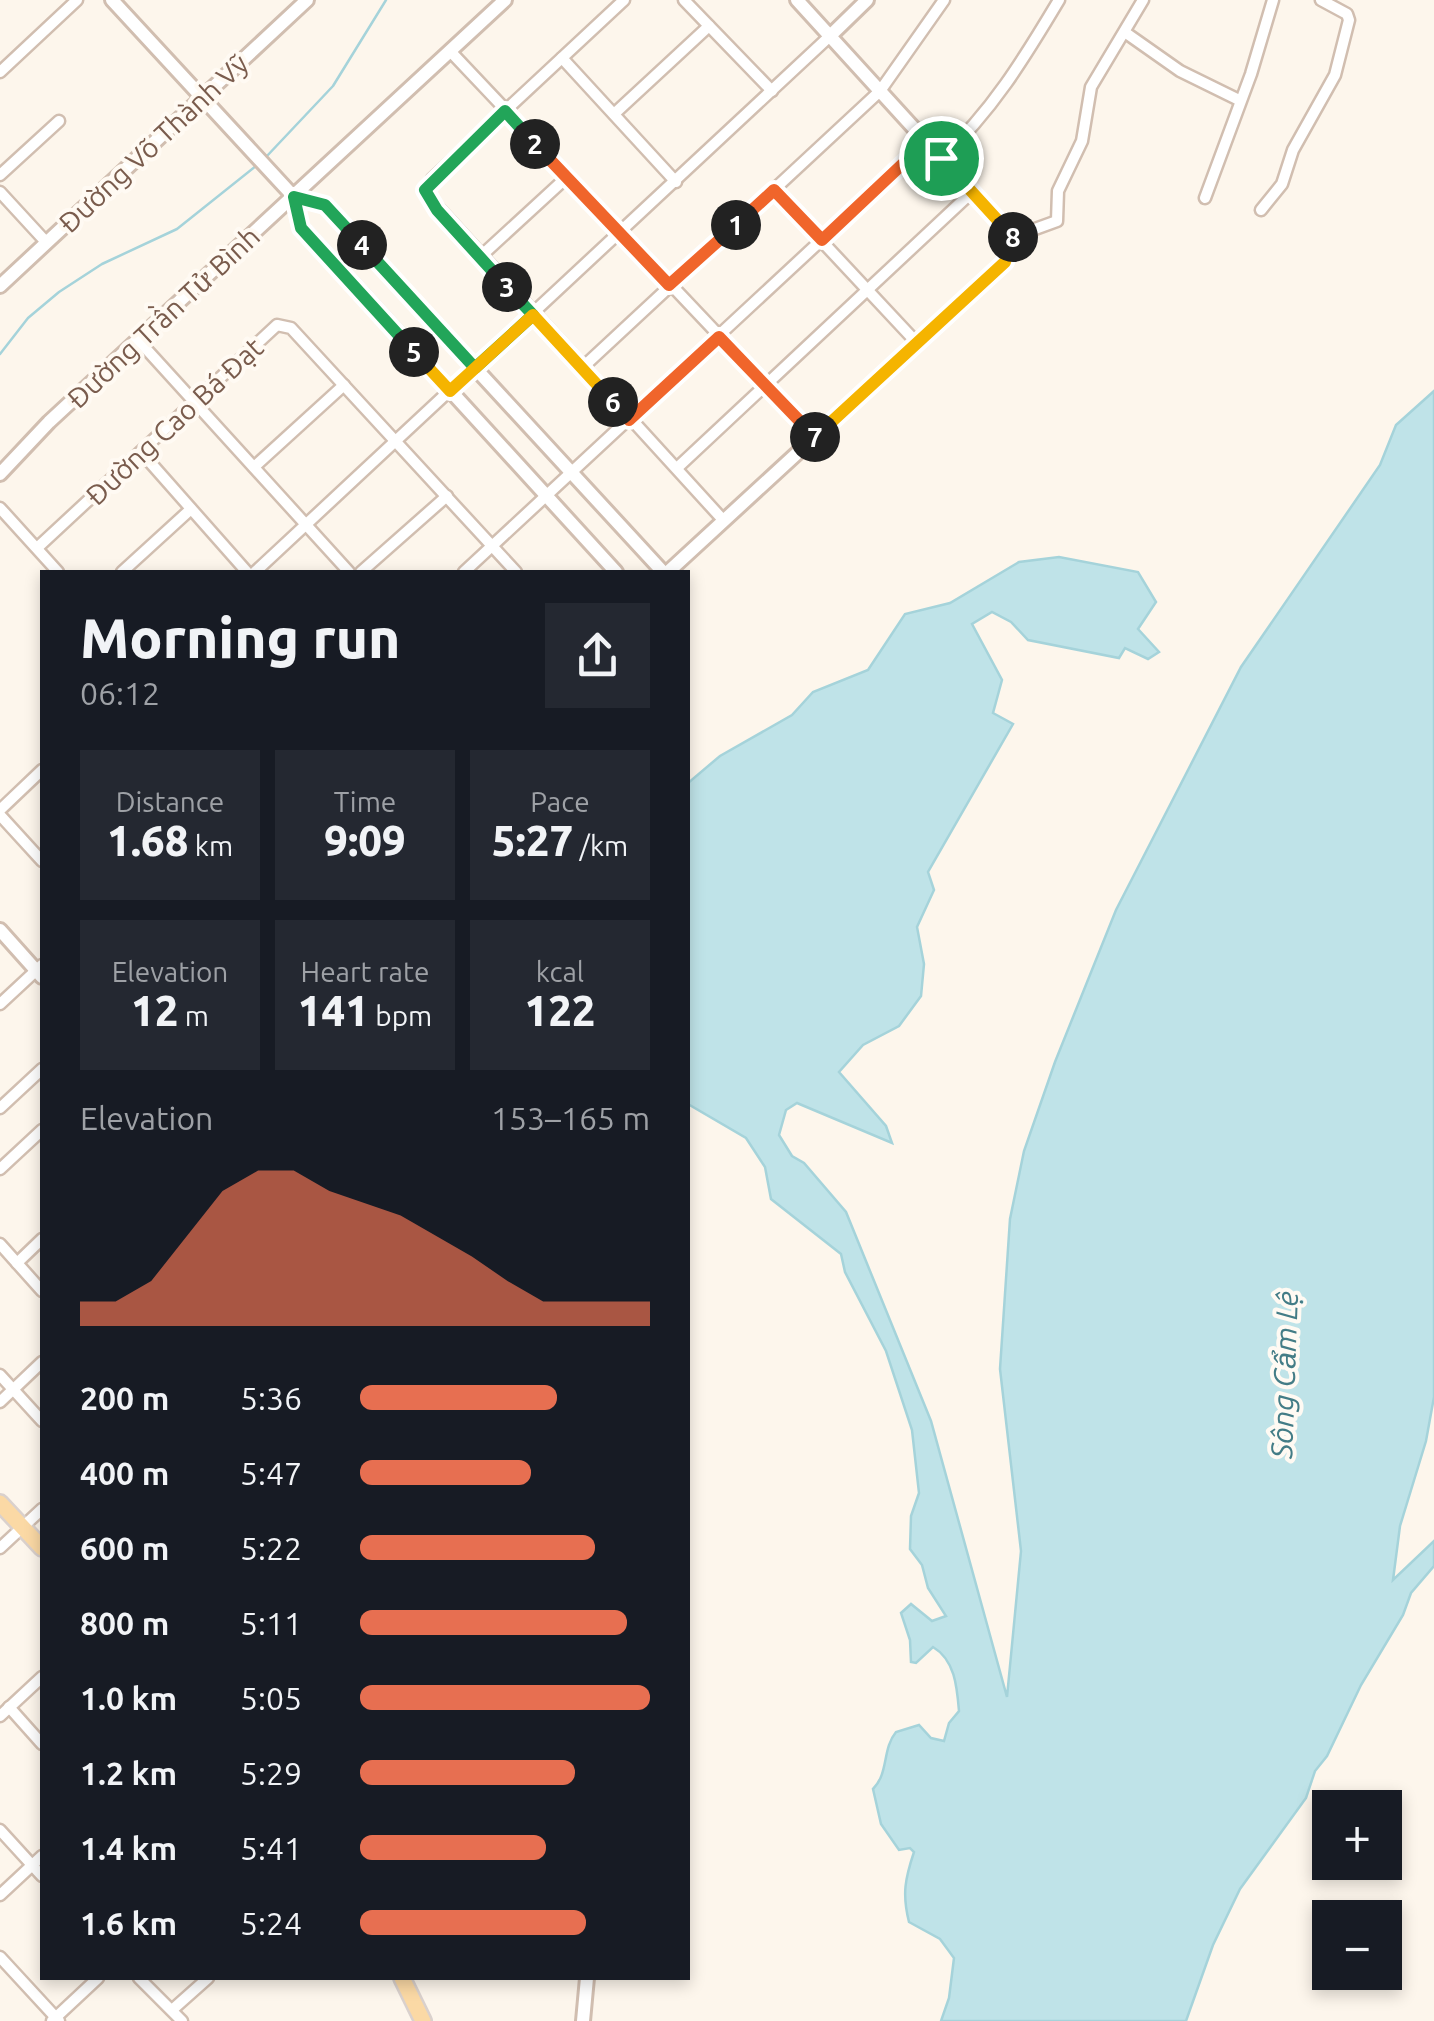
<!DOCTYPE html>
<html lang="en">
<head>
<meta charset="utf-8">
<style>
  :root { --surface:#171b24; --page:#242831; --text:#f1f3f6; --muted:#9ea1a6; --accent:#e76f51 }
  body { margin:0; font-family:Ubuntu,sans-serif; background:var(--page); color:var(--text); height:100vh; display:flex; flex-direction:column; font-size:38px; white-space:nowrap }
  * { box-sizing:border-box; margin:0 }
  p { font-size:32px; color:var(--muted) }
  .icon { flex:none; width:55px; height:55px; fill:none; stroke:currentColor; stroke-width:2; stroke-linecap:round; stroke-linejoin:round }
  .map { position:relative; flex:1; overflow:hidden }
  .side { position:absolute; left:40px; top:570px; width:650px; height:1410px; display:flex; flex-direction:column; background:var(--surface); border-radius:0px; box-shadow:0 5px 15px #0003 }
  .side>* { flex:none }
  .fabs { position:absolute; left:1312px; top:1790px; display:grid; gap:20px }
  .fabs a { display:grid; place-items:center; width:90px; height:90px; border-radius:0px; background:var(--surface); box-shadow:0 5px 15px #0003; font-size:50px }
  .pin { position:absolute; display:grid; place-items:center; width:85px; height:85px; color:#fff; margin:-42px; border:5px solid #fff; border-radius:50%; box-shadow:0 2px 10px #0007 }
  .km { position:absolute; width:50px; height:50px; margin:-25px; border-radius:50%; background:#222; color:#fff; font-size:28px; line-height:50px; text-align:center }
  .round { display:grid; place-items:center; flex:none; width:105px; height:105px; border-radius:0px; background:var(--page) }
  .overview { display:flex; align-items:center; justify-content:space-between; height:170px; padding:0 40px }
  h1 { font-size:55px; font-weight:800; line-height:75px }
  .figures { display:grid; grid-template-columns:repeat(3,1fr); gap:15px; height:170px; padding:10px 40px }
  .figures div { display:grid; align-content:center; border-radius:0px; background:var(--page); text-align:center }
  .figures b { font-size:42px; font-weight:800 }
  .figures small { font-size:28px; font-weight:400 }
  .figures p { font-size:28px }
  .chart { height:280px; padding:20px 40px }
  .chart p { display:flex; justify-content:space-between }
  .chart svg { width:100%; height:180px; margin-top:10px; fill:var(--accent); opacity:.7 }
  ul { padding:0 40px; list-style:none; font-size:32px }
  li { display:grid; grid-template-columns:160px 120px 1fr; align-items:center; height:75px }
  li i { height:25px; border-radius:12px; background:var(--accent) }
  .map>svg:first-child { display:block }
  .water { fill:#bfe3e8; stroke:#a5d3da; stroke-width:2.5 }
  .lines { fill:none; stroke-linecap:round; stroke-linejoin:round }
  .stream { stroke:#a5d3da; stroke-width:2.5 }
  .minor-casing { stroke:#d1beb0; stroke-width:15 }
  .tertiary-casing { stroke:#d1beb0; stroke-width:18 }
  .primary-casing { stroke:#dad1cd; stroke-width:20 }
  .minor { stroke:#fff; stroke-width:10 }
  .tertiary { stroke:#fff; stroke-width:12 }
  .primary { stroke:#fbd9a5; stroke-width:15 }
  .split-1-casing { stroke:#fff; stroke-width:20 }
  .split-2-casing { stroke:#fff; stroke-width:20 }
  .split-3-casing { stroke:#fff; stroke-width:20 }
  .split-4-casing { stroke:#fff; stroke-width:20 }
  .split-5-casing { stroke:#fff; stroke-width:20 }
  .split-6-casing { stroke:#fff; stroke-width:20 }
  .split-7-casing { stroke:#fff; stroke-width:20 }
  .split-8-casing { stroke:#fff; stroke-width:20 }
  .split-9-casing { stroke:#fff; stroke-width:20 }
  .split-1 { stroke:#f0652b; stroke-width:12 }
  .split-2 { stroke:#f0652b; stroke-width:12 }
  .split-3 { stroke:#22a559; stroke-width:12 }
  .split-4 { stroke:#22a559; stroke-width:12 }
  .split-5 { stroke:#22a559; stroke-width:12 }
  .split-6 { stroke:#f5b400; stroke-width:12 }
  .split-7 { stroke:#f0652b; stroke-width:12 }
  .split-8 { stroke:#f5b400; stroke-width:12 }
  .split-9 { stroke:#f5b400; stroke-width:12 }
  .labels { text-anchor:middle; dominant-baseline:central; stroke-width:8; stroke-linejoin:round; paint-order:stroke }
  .street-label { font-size:28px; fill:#7a5c4d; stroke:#fffaf3 }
  .water-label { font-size:30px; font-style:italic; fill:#437c86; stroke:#fffaf3 }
</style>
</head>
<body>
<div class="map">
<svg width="1434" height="2021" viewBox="0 0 1434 2021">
  <rect width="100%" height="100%" fill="#fdf6ec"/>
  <path class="water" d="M 1434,391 L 1434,1397 L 1426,1441 L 1400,1526 L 1393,1580 L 1434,1541 L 1434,1566 L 1411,1593 L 1403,1615 L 1361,1685 L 1327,1756 L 1315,1771 L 1306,1798 L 1240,1889 L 1213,1945 L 1186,2021 L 941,2021 L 949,1998 L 954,1958 L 940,1939 L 909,1922 C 902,1894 905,1879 914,1852 L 910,1848 L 899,1850 L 881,1824 L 873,1789 C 889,1773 882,1749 896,1732 L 919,1725 L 931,1738 L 944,1741 L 949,1723 L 959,1711 C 957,1687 955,1660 933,1647 L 916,1663 L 911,1662 L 910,1640 L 901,1613 L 911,1604 L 932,1621 L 946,1616 L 928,1588 L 922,1565 L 910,1549 L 911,1516 L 919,1493 L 912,1430 L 886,1351 L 845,1272 L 841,1254 L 771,1199 L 765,1167 L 746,1138 L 688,1104 L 688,783 L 720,756 L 792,715 L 813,692 L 868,670 L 905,614 L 950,603 L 1019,562 L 1059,557 L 1138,572 L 1156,602 L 1138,629 L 1159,652 L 1148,659 L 1125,648 L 1119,658 L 1028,640 L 1011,622 L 992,612 L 972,624 L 1002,680 L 993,713 L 1013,724 L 928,872 L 934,890 L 917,927 L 924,964 L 921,996 L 899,1026 L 863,1045 L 839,1072 L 886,1126 L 892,1143 L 797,1103 L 786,1110 L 779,1135 L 792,1156 L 804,1163 L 846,1212 L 931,1421 L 1007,1697 L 1021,1551 L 1000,1369 L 1010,1219 L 1024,1151 L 1055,1062 L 1116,910 L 1241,667 L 1380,465 L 1396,425 Z"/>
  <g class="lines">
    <g class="stream">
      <polyline points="266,157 333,86 386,0"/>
      <polyline points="0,354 28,318 59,292 102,264 177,229 256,166"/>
    </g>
    <g class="minor-casing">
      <g id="minor">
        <polyline points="624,0 432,179 426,194 724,521"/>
        <polyline points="684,0 772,91"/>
        <polyline points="1126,33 1180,71 1239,100"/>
        <polyline points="450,51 815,437"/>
        <polyline points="562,58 676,182"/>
        <polyline points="0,72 77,0"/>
        <polyline points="614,114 709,26"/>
        <path d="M 941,158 C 991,113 1025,57 1059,0"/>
        <polyline points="0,175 59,121"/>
        <polyline points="774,190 917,343"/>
        <polyline points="0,192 46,242"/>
        <polyline points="1205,198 1251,74 1273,0"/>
        <polyline points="1261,210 1282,184 1293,150 1335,75 1349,20 1347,14 1321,0"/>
        <polyline points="1013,237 1057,221 1058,191 1082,141 1091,87 1143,0"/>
        <polyline points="480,257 567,177"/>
        <polyline points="138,340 349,572"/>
        <polyline points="582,368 880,91 944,0"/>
        <polyline points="141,452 247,572"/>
        <polyline points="254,467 344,385"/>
        <polyline points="677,468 972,192"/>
        <polyline points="0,508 58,572"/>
        <polyline points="37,548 277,325 291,328 516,572"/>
        <polyline points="122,572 191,509"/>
        <polyline points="255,572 831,35"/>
        <polyline points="361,572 447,496"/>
        <polyline points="464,572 927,142"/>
        <polyline points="0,810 42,770"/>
        <polyline points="0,815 42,861"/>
        <polyline points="0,1004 42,965"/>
        <polyline points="0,1108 42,1069"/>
        <polyline points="0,1169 42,1130"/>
        <polyline points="0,1244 42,1291"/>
        <polyline points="17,1263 42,1239"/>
        <polyline points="0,1375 42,1421"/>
        <polyline points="0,1402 42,1362"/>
        <polyline points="0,1548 42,1509"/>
        <polyline points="9,1707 42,1744"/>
        <polyline points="0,1716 42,1677"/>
        <polyline points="0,1830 42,1876"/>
        <polyline points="0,1895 42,1856"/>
        <polyline points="0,1957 59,2021"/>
        <polyline points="139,1978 182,2021"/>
        <polyline points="172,2010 208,1978"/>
        <polyline points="52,2021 98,1978"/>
      </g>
    </g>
    <g class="tertiary-casing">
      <g id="tertiary">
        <polyline points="112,0 294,197 301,227 616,572"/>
        <polyline points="831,35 867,0"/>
        <polyline points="294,197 325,205 663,572"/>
        <polyline points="0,286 307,0"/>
        <polyline points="0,474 49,422 505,0"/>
        <polyline points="668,572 1005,262 1013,237 797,0"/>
        <polyline points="0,930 42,977"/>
        <polyline points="583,2021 587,1978"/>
      </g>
    </g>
    <g class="primary-casing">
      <g id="primary">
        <polyline points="0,1503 42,1548"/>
        <polyline points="402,1978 423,2021"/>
      </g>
    </g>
    <use href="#minor" class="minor"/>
    <use href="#tertiary" class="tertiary"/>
    <use href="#primary" class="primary"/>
  </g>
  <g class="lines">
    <g class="split-1-casing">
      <polyline id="split-1" points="736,225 774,190 822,240 926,142 941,158"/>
    </g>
    <g class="split-2-casing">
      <polyline id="split-2" points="535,144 669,285 736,225"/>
    </g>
    <g class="split-3-casing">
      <polyline id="split-3" points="507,287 437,210 425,190 505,111 535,144"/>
    </g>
    <g class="split-4-casing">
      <polyline id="split-4" points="362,245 475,368 533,315 507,287"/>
    </g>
    <g class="split-5-casing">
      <polyline id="split-5" points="362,245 325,205 294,197 301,228 414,352"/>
    </g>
    <g class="split-6-casing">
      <polyline id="split-6" points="414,352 450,391 533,315 613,402"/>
    </g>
    <g class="split-7-casing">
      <polyline id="split-7" points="613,402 629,420 719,337 815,437"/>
    </g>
    <g class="split-8-casing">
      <polyline id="split-8" points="815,437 1005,262 1013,237"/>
    </g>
    <g class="split-9-casing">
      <polyline id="split-9" points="941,158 1013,237"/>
    </g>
    <use href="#split-1" class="split-1"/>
    <use href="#split-2" class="split-2"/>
    <use href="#split-3" class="split-3"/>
    <use href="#split-4" class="split-4"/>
    <use href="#split-5" class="split-5"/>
    <use href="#split-6" class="split-6"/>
    <use href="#split-7" class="split-7"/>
    <use href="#split-8" class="split-8"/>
    <use href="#split-9" class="split-9"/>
  </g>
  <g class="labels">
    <g class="street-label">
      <text transform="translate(153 143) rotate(-43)">Đường Võ Thành Vỹ</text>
      <text transform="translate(163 317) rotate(-43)">Đường Trần Tử Bình</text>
      <text transform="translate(174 421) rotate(-43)">Đường Cao Bá Đạt</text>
    </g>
    <g class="water-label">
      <text transform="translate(1284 1375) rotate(-88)">Sông Cẩm Lệ</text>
    </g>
  </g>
</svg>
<div class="fabs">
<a>+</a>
<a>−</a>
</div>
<div class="pin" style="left:941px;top:158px;background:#1e9e55"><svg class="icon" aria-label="arrive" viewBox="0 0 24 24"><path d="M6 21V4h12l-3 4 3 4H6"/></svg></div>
<b class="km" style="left:736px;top:225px">1</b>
<b class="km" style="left:535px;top:144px">2</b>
<b class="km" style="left:507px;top:287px">3</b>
<b class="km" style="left:362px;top:245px">4</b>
<b class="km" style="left:414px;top:352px">5</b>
<b class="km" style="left:613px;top:402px">6</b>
<b class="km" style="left:815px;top:437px">7</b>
<b class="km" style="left:1013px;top:237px">8</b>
<section class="side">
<div class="overview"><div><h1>Morning run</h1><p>06:12</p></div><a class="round"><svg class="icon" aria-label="share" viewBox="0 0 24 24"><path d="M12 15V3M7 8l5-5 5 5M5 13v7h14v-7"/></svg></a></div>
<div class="figures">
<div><p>Distance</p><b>1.68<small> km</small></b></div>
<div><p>Time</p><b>9:09</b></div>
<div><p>Pace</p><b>5:27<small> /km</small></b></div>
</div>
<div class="figures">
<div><p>Elevation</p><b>12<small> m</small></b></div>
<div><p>Heart rate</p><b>141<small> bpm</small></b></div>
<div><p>kcal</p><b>122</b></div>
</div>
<div class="chart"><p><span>Elevation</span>153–165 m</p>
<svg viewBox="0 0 160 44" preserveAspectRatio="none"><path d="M0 44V38L10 38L20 33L30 22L40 11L50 6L60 6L70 11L80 14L90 17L100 22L110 27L120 33L130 38L140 38L150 38L160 38V44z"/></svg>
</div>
<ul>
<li><b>200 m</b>5:36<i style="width:68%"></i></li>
<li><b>400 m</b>5:47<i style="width:59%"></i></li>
<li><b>600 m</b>5:22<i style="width:81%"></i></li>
<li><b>800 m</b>5:11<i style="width:92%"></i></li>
<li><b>1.0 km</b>5:05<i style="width:100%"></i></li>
<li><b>1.2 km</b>5:29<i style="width:74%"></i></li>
<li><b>1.4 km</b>5:41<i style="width:64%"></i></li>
<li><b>1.6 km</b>5:24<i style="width:78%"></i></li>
</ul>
</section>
</div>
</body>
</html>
